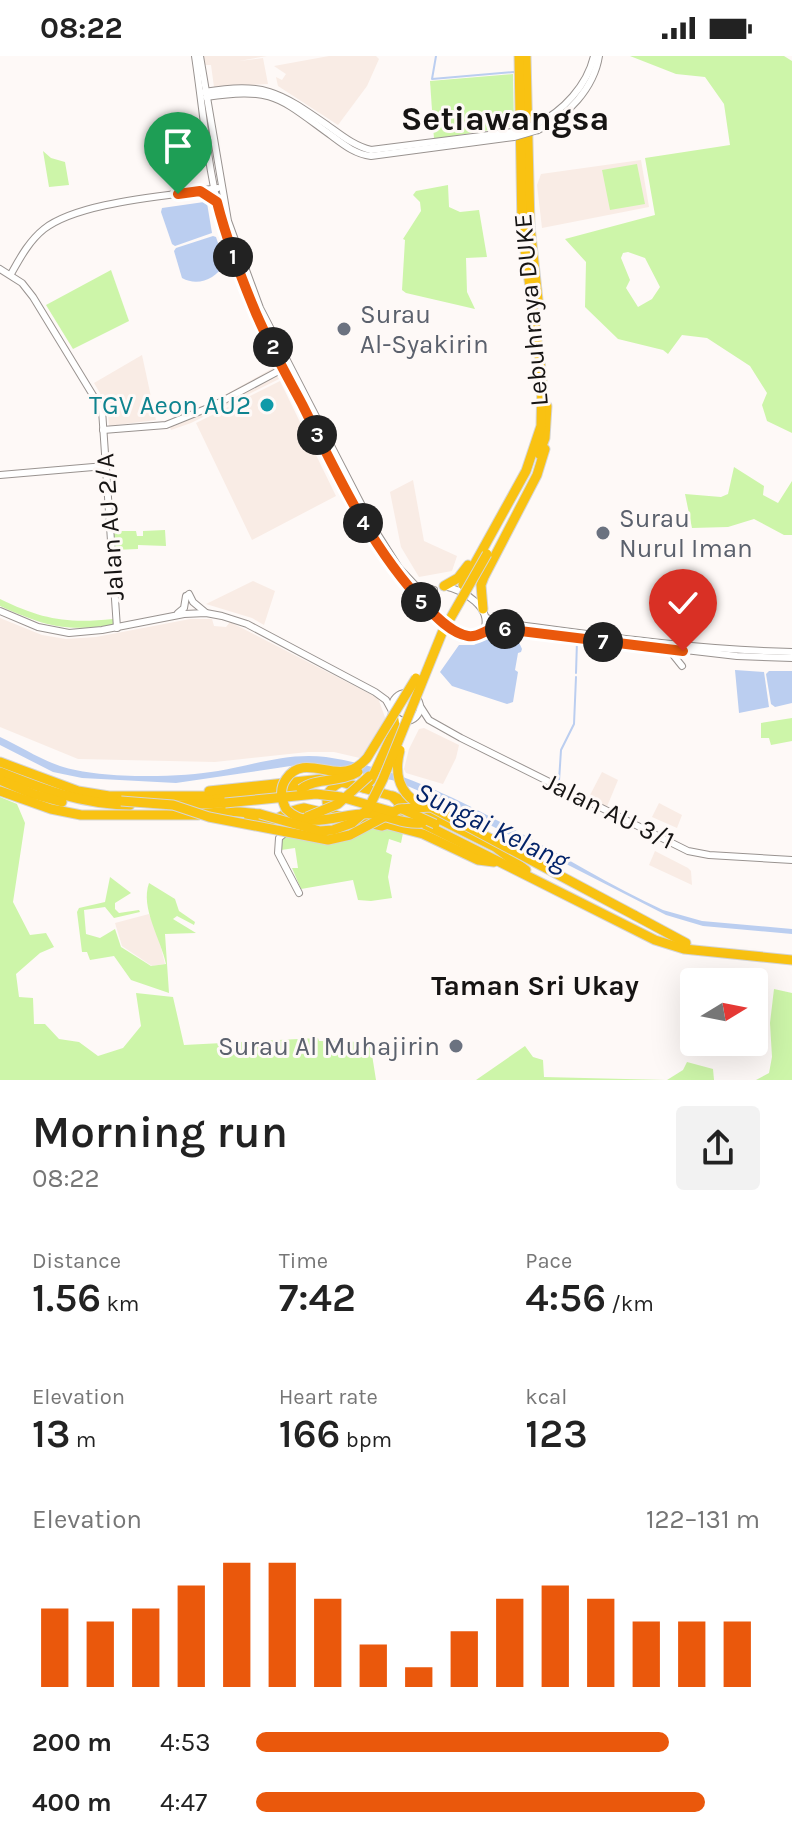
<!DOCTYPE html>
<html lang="en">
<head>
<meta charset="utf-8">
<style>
  :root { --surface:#fff; --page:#f2f2f2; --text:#222; --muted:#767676; --accent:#ea580c }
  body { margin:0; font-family:Karla,sans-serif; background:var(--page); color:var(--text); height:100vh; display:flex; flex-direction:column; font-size:30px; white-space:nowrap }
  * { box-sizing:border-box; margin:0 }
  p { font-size:26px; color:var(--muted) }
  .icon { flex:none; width:44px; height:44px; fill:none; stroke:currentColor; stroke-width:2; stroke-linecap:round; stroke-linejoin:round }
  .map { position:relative; height:1024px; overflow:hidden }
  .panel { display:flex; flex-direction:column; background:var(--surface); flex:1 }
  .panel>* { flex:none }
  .needle { width:52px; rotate:80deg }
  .fabs { position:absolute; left:680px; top:912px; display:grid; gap:16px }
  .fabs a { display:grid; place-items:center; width:88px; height:88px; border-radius:8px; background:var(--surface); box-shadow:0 8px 32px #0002; font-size:40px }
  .pin { position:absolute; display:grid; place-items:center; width:68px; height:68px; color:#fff; margin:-82px -34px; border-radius:50% 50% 50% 0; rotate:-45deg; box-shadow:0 0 8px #0007 }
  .pin .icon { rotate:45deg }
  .km { position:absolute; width:40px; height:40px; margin:-20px; border-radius:50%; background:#222; color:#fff; font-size:22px; line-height:40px; text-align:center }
  .round { display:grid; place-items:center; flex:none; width:84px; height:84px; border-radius:8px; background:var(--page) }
  .headline { display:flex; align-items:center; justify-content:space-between; height:136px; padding:0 32px }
  h1 { font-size:44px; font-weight:600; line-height:60px }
  .metrics { display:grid; grid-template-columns:repeat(3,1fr); gap:12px; height:136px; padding:8px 32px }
  .metrics div { display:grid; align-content:center }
  .metrics b { font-size:40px; font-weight:600 }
  .metrics small { font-size:22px; font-weight:400 }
  .metrics p { font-size:22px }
  .chart { height:224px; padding:16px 32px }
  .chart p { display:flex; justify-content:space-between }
  .chart svg { width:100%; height:144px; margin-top:8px; stroke:var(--accent); stroke-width:6 }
  ul { padding:0 32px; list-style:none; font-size:26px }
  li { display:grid; grid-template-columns:128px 96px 1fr; align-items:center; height:60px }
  li i { height:20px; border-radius:10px; background:var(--accent) }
  .status { display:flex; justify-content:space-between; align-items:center; height:56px; padding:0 40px; background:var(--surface); direction:ltr }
  .status svg { height:22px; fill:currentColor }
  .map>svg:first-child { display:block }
  .built { fill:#f9ece5 }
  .green { fill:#cdf5a9; fill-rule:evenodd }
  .water { fill:#bbcef0 }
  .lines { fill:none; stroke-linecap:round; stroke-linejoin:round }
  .stream { stroke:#bbcef0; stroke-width:2 }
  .secondary-casing { stroke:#999390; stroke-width:8 }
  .highway-casing { stroke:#d5d5d5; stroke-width:11 }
  .secondary { stroke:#fff; stroke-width:6 }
  .highway { stroke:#f9c212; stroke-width:9 }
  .secondary-bridge-casing { stroke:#999390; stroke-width:8; stroke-linecap:butt }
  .highway-bridge-casing { stroke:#d5d5d5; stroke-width:11; stroke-linecap:butt }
  .secondary-bridge { stroke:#fff; stroke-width:6 }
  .highway-bridge { stroke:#f9c212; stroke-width:9 }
  .route-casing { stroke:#fff; stroke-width:16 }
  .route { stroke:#ea580c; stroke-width:10 }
  .worship-dot { fill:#6b7280; stroke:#fef9f7; stroke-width:3 }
  .culture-dot { fill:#0f9aa8; stroke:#fef9f7; stroke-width:3 }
  .labels { text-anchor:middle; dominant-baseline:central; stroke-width:6; stroke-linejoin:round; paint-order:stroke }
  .street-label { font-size:26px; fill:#161413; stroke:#fef9f7 }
  .worship-label { font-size:26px; fill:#5b616d; stroke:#fef9f7; text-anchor:start }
  .culture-label { font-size:26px; fill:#0d838f; stroke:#fef9f7; text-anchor:end }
  .water-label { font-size:28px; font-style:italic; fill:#032369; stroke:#fef9f7 }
  .neighbourhood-label { font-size:28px; font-weight:bold; fill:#161413; stroke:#fef9f7 }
  .district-label { font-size:34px; font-weight:bold; fill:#161413; stroke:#fef9f7 }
</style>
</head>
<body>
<div class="status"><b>08:22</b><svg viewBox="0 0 49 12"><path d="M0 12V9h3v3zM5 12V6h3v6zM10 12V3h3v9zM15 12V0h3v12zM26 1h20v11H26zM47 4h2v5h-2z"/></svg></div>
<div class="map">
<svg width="792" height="1024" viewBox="0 0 792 1024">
  <rect width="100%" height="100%" fill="#fef9f7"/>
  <g class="built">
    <polygon points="202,0 267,0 239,5 263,2 268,28 214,31 211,9 204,9"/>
    <polygon points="329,0 376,0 379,3 367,30 338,69 278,30 276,21 282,24 286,18 274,10"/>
    <polygon points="641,104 649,151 542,172 537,129 541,118"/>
    <polygon points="142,299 156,364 109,370 107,349 94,327"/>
    <polygon points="273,312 279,323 191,367 171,374 169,365 189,359"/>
    <polygon points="280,325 336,440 252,484 196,367"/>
    <polygon points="413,424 424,485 457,500 452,515 419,521 401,491 390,436"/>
    <polygon points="253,525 275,535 264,569 252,562 206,548"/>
    <polygon points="0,562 42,579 66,583 96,581 190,563 212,563 214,570 226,571 230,566 378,642 386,664 364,703 334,696 308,696 215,706 78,703 0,671"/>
    <polygon points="424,672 459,689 456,702 443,728 406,717 404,713 409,693 419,673"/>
    <polygon points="602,716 618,724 606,753 588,743"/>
    <polygon points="659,747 682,759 677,772 652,761"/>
    <polygon points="655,795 688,812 691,815 692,829 649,809"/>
    <polygon points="149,858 158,879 165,908 152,910 122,890 115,867"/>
  </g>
  <g class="green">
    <path d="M 630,0 L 784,0 L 792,5 L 792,377 L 767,365 L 762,349 L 767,337 L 750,310 L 707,282 L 682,279 L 668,298 L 663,294 L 618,283 L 585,251 L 586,206 L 565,183 L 655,159 L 645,102 L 730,89 L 724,48 L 705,21 L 676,18 ZM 628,196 L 645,202 L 660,231 L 652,243 L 638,251 L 626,232 L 630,224 L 621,202 L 623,197 Z"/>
    <polygon points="513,18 514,70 434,83 430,25"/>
    <polygon points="43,95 51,102 65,106 69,129 49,131"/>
    <polygon points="637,108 645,148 610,154 602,114"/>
    <polygon points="448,129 449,151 460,156 479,154 487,201 466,202 467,236 475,253 406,237 402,234 405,184 403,183 421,155 420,146 413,139 416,135"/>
    <polygon points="111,214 129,265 73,293 46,249"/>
    <polygon points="734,411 764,430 763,439 778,447 792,425 792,479 784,479 754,463 728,471 692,472 685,438 721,441 728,438"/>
    <polygon points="165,474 166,490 138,489 138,493 113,494 113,475 136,475 137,480 143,480 143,475"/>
    <path d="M 0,543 C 41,563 67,568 113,563 L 114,569 C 64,576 45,570 0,550 Z"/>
    <polygon points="792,662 792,685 771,689 769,682 761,682 761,667"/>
    <polygon points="0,741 17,748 25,767 13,846 30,879 46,877 54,891 40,897 16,918 19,941 33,942 34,968 45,968 59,983 79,986 98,1000 123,992 141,970 136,937 173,941 184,989 318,982 319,985 370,986 376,1024 0,1024"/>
    <polygon points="372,771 403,777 401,787 389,783 386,796 392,799 388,821 392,842 371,845 358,844 353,824 301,833 292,812 298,812 295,792 281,794 282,782 287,779 332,785"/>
    <path d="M 110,821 L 131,837 L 115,847 L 115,853 L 119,857 L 139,854 L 140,856 L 114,862 L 105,851 L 84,854 L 86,878 L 100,882 L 115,873 L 121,891 L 151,910 L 166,908 C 161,883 140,852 149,827 L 175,843 L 179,855 L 195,866 L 194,869 L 177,860 L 173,863 L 196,877 L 165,878 L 169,937 L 131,924 L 114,900 L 90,904 L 87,896 L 82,896 L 77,856 L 79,852 L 105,846 Z"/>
    <polygon points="774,933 792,937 792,1024 756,1024 769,1017 772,1001 770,967"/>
    <polygon points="525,990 533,1001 543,1004 544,1021 666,1024 476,1024"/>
    <polygon points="687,1006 713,1013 714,1024 667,1024 683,1014"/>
  </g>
  <g class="water">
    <polygon points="204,146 207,147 212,177 175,190 172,188 161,156 162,152"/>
    <path d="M 213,180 L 216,181 L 225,208 C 215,223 198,231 182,222 L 174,195 L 176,192 Z"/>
    <polygon points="495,578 517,582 522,593 521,596 518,597 515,614 518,616 513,646 507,648 452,630 440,616 459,589 474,589"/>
    <polygon points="735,614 764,616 769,651 739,657"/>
    <polygon points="769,615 792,615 792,647 775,651 771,648 766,618"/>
    <path d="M 0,681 C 20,690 39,703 60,710 C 98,723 178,722 218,715 C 253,709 289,696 326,701 C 445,718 555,804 663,854 L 702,865 L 792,873 L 792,878 L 703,870 L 666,859 L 449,748 L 396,725 L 328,710 L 304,708 L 176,727 L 82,722 L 53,716 L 0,689 Z"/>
  </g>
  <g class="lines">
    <g class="stream">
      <polyline points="436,0 432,23 514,16"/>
      <polyline points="576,617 577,585"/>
      <polyline points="559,725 561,694 574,668 576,621"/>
    </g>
    <g class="secondary-casing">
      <g id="secondary">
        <path d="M 195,0 C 204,60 208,122 226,180 C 244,241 276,296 304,352 C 332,408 358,468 396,518 C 411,538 442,575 468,580 C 478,582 486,573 496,572 L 737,600 L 792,602"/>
        <polyline points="200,0 228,165 260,252 373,471 399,512 416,530 434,534"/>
        <path d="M 204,36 C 264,26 278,35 327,69 C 341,79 354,90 371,94 L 513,76"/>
        <path d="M 206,41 C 274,31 278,41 332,80 C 344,89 355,98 371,100 L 514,81"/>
        <path d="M 537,68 C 563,55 587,30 594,0"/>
        <path d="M 538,74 C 567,61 594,32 599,0"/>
        <polyline points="0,213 22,227 33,241 102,354 117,572"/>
        <path d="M 11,218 C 20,202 29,185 44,173 C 80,145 171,140 218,132"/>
        <polyline points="103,374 166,369 213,350 286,311"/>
        <polyline points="0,419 105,410"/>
        <path d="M 444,530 C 464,534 493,552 484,574"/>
        <polyline points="189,538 193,546 205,556"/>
        <polyline points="0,555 38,571 69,577 102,574 184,558 206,557 222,560 247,568 375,636 386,644 392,655"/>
        <polyline points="178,557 184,552 186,540"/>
        <path d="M 487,562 L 497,566 C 595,579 693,594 792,596"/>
        <polyline points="670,595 682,610"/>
        <circle cx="406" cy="651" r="14"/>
        <polyline points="420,650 429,664 461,682 688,795 709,799 792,804"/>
        <polyline points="285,777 279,782 278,797 299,837"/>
      </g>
    </g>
    <g class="highway-casing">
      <g id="highway">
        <polyline points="526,0 530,170 538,244"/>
        <polyline points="539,398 545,382 547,350"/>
        <polyline points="463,529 526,415 541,370 542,321 522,172 519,0"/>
        <polyline points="444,530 458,522 468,509"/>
        <polyline points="483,553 481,529 484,521 537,419 545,393"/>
        <polyline points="0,706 78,735 109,740 239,740 301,733"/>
        <path d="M 0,716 C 45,734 81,748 130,749"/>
        <polyline points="0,724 33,738 62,746"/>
        <polyline points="364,732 371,724 393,677 395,670 393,658"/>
        <polyline points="0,735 51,753 81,759 198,759"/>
        <polyline points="209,735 322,723"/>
        <polyline points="393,740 495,791 526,814"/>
        <polyline points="177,749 225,747"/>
        <polyline points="199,758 229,755 260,758"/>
        <path d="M 248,764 C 281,770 277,756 304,752 L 382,770 L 395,766 L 400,756 L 398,746 L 392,740 L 341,726 C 326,734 324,742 330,757"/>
        <polyline points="422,767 655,884 684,893 792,904"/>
        <polyline points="389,769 423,778 478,804 494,806"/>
        <polyline points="634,859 686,887"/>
      </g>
    </g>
    <use href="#secondary" class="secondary"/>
    <use href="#highway" class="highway"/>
    <g class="secondary-bridge-casing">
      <g id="secondary-bridge">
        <polyline points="513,76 537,68"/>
        <polyline points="514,81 538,74"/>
      </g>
    </g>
    <g class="highway-bridge-casing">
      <g id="highway-bridge">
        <path d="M 416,622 L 367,702 C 361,709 355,714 346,715 C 326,719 301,700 286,723 C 279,733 281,743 286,753 C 309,777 344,755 372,758 C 390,760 404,769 422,767"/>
        <path d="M 400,694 C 394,717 398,736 420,749"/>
        <path d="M 301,733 C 317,721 340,727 358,716"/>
        <polyline points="121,745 173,749 209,761 328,784 350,779 399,753 431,751 634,859"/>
        <polyline points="225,747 316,738 341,741 393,756"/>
        <polyline points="402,753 435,768"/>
        <polyline points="260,758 320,775 333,774 352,767 368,753 383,723 442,577 487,498"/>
        <polyline points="307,761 338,748 369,720"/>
      </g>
    </g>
    <use href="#secondary-bridge" class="secondary-bridge"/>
    <use href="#highway-bridge" class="highway-bridge"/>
  </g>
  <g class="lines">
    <g class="route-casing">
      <path id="route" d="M 178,138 L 200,135 L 217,146 C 226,182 239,216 253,250 C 266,283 285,316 302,348 C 337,418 370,491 425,549 C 435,560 451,577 468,580 C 478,582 486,573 496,572 L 683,595"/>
    </g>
    <use href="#route" class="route"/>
  </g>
  <g class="worship-dot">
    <circle cx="344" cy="273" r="8"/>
    <circle cx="603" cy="477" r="8"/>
    <circle cx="456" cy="990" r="8"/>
  </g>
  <circle class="culture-dot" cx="267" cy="349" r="8"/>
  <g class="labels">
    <g class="street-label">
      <text transform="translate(531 254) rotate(-95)">Lebuhraya DUKE</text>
      <text transform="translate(110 471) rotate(-94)">Jalan AU 2/A</text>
      <text transform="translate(609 755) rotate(26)">Jalan AU 3/1</text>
    </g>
    <g class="worship-label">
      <text x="360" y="258">Surau<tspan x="360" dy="30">Al-Syakirin</tspan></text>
      <text x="619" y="462">Surau<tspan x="619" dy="30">Nurul Iman</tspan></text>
      <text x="440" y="990" text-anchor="end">Surau Al Muhajirin</text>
    </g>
    <g class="culture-label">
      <text x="251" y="349">TGV Aeon AU2</text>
    </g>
    <g class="water-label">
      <text transform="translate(492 770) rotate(26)">Sungai Kelang</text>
    </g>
    <g class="neighbourhood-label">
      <text x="535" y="929">Taman Sri Ukay</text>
    </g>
    <g class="district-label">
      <text x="505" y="63">Setiawangsa</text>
    </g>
  </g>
</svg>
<div class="fabs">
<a><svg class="needle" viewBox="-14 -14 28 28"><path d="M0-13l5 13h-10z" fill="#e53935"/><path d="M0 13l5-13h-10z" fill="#767676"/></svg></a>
</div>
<div class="pin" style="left:178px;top:138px;background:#1e9e55"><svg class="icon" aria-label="arrive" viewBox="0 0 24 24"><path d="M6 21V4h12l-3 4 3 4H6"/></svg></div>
<div class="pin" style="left:683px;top:595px;background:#d93025"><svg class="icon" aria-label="check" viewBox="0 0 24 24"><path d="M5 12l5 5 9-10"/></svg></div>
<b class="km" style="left:233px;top:201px">1</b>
<b class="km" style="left:273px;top:291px">2</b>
<b class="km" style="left:317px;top:379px">3</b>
<b class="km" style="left:363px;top:467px">4</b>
<b class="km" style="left:421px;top:546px">5</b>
<b class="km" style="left:505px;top:573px">6</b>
<b class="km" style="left:603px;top:586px">7</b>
</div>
<section class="panel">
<div class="headline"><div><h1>Morning run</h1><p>08:22</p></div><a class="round"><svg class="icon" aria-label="share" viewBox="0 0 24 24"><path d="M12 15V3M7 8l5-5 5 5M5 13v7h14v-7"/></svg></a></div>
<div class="metrics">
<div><p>Distance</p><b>1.56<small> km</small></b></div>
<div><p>Time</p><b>7:42</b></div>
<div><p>Pace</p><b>4:56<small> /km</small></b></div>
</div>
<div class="metrics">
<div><p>Elevation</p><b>13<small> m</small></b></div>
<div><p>Heart rate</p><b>166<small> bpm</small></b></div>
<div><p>kcal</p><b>123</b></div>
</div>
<div class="chart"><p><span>Elevation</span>122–131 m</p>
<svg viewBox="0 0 160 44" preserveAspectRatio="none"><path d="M5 44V20M15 44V24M25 44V20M35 44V13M45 44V6M55 44V6M65 44V17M75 44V31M85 44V38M95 44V27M105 44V17M115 44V13M125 44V17M135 44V24M145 44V24M155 44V24"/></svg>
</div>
<ul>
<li><b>200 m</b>4:53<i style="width:82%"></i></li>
<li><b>400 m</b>4:47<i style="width:89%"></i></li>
</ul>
</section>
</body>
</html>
